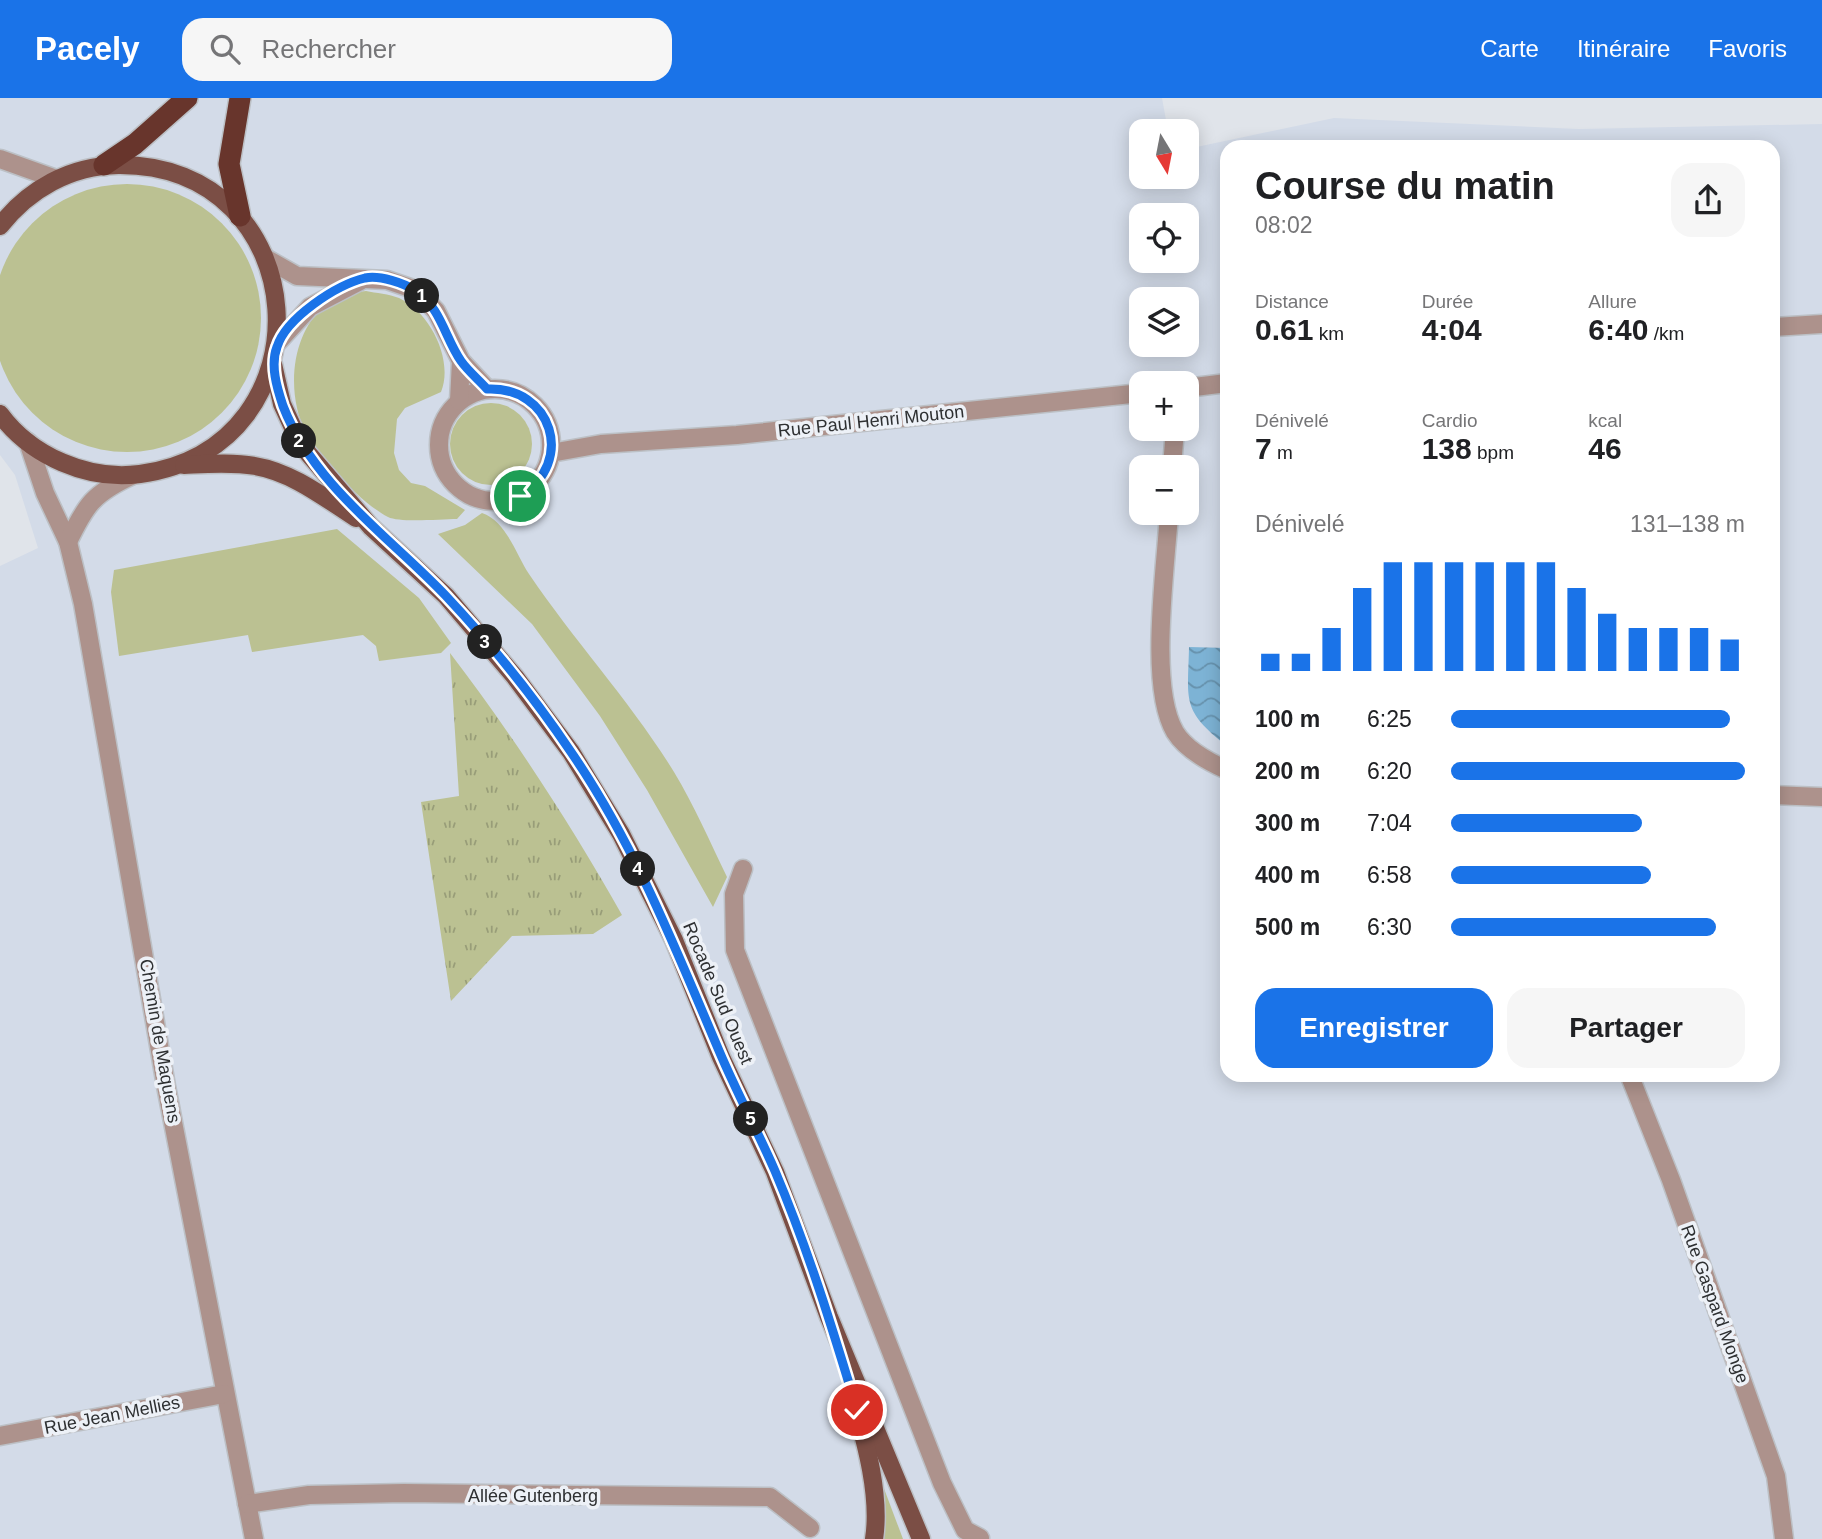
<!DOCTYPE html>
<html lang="fr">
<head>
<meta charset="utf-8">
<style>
  :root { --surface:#fff; --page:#f6f6f6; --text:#202124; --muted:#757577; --accent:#1a73e8 }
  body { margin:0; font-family:Arial,sans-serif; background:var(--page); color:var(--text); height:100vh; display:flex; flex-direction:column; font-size:26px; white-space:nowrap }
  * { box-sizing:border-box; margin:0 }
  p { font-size:23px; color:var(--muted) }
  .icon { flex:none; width:38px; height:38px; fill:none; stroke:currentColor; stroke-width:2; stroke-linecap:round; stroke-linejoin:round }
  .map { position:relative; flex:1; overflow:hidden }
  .details { position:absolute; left:1220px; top:42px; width:560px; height:942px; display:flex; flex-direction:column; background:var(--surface); border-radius:21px; box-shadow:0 4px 18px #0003 }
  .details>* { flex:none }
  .needle { width:46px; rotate:170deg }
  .controls { position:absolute; left:1129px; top:21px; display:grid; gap:14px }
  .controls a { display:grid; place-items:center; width:70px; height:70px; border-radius:14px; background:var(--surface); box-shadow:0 4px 18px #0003; font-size:35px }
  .pin { position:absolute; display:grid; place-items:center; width:60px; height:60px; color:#fff; margin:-30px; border:4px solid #fff; border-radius:50%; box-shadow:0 2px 7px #0007 }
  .km { position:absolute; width:35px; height:35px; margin:-18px; border-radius:50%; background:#222; color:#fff; font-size:19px; line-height:35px; text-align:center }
  .round { display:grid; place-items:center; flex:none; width:74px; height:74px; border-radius:21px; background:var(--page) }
  .overview { display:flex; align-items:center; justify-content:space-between; height:119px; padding:0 35px }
  h1 { font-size:38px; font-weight:800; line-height:52px }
  .metrics { display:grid; grid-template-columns:repeat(3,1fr); gap:10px; height:119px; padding:7px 35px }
  .metrics div { display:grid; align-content:center }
  .metrics b { font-size:30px; font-weight:800 }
  .metrics small { font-size:19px; font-weight:400 }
  .metrics p { font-size:19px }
  .chart { height:196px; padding:14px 35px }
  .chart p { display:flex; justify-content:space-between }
  .chart svg { width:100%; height:126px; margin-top:7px; stroke:var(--accent); stroke-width:6 }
  .primary-button { display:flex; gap:14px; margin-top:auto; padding:14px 35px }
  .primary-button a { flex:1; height:80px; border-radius:21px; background:var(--accent); color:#fff; font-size:28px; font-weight:800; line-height:80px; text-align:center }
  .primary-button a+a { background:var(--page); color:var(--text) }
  ul { padding:0 35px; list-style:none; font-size:23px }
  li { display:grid; grid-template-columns:112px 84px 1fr; align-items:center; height:52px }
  li i { height:18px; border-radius:9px; background:var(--accent) }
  header { display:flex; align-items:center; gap:42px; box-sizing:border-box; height:98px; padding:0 35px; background:var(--accent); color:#fff }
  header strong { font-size:33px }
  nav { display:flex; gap:38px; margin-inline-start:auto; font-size:24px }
  .search { width:490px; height:63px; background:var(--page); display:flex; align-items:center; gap:18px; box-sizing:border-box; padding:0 24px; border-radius:21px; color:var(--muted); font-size:26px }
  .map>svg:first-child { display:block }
  .built { fill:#d3dbe8; fill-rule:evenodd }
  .grass { fill:#bbc192 }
  .park { fill:url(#park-tufts) }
  .water { fill:url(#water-waves) }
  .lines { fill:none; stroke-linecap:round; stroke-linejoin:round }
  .street-casing { stroke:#bcc0c5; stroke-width:21 }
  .primary-casing { stroke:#bcc0c5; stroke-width:21 }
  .highway-casing { stroke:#bcc0c5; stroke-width:24 }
  .street { stroke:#ad928c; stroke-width:18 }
  .primary { stroke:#7b4e45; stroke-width:18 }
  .highway { stroke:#68352c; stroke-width:21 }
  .route-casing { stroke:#fff; stroke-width:14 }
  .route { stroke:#1a73e8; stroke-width:9 }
  .labels { text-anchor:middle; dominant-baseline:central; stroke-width:7; stroke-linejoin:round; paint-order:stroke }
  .street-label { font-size:18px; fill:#2e3032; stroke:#edf1f7 }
</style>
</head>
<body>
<header>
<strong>Pacely</strong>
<div class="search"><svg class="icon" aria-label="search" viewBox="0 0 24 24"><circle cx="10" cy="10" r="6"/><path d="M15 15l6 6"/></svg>Rechercher</div>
<nav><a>Carte</a><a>Itinéraire</a><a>Favoris</a></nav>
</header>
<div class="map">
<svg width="1822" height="1441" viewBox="0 0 1822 1441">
  <defs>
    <pattern id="park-tufts" width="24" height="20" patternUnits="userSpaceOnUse" patternTransform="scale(1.75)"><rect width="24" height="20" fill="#bbc192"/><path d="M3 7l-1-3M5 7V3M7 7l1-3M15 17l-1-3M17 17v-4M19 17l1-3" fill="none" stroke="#989d78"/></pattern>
    <pattern id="water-waves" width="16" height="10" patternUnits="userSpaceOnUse" patternTransform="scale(1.75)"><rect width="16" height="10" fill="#7db3d5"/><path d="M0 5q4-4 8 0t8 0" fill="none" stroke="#6792ad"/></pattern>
  </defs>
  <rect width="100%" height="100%" fill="#e0e4ea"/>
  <path class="built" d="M 0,0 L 1162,0 L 1168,33 L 1141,33 L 1141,79 L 1186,79 L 1187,51 L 1334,20 L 1579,31 L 1822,26 L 1822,1441 L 0,1441 L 0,468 L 38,450 L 15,377 L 0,357 ZM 1227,49 L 1773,49 L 1773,976 L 1227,976 ZM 1141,117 L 1186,117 L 1186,163 L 1141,163 ZM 1141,201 L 1186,201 L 1186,247 L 1141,247 ZM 1141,285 L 1186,285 L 1186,331 L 1141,331 ZM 1141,369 L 1186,369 L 1186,415 L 1141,415 Z"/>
  <g class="grass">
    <circle cx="127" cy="220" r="134"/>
    <path d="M 366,193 C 376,195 389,196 399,200 C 430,214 454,262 441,294 L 405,310 L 397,321 L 394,355 L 399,372 L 411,385 L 425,388 L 465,412 L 457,421 C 441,421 400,425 388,419 C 361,405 321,362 306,335 C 286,297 290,235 326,207 C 338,197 351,195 366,193 Z"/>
    <circle cx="491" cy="346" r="41"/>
    <path d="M 482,415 C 506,423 516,456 529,476 C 575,544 631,604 674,674 C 694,707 710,744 727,779 L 713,809 L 647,692 L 600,618 L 532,526 L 438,436 L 465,427 Z"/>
    <polygon points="337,431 419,500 451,545 441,555 379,563 376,548 363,537 252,554 248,537 119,558 111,494 114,472"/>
    <polygon points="874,1364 903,1441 880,1441"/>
  </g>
  <path class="park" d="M 450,555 C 514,639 570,725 622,817 L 593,836 L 512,838 L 451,903 L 421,704 L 459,698 Z"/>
  <path class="water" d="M 1189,549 L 1227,550 L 1227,648 C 1181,612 1188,603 1189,549 Z"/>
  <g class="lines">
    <g class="street-casing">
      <g id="street">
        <polyline points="0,61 56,81"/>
        <polyline points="267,161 297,178 387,182 416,192 436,213 461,263 487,291"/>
        <polyline points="1773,229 1822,226"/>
        <polyline points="277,245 310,209 360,183"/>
        <polyline points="1186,290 1227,285"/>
        <circle cx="495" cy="347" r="56"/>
        <polyline points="459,303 461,263"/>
        <polyline points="28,344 45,395 68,444 83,506 166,988 254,1441"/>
        <polyline points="551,355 601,346 737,337 1141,295"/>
        <polyline points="1172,369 1175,331"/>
        <path d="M 1169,415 C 1166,469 1148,588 1175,634 C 1186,652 1209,664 1227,672"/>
        <path d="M 68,444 C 86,406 94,395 133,377"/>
        <polyline points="1773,697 1822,699"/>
        <polyline points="743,771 734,796 735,852 942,1385 965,1432 980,1440"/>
        <polyline points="1629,976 1671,1082 1776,1378 1784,1441"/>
        <polyline points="0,1338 224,1296"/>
        <polyline points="247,1406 309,1397 404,1395 770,1399 810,1430"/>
      </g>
    </g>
    <g class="primary-casing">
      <g id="primary">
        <path d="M 0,128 C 29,91 70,68 118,67 C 316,65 335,349 140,376 C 88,383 31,358 0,316"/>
        <polyline points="273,266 282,306 301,347 371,429 446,498 515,579 571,654 621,736 674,842 721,959 775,1074 829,1219 921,1441"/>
        <path d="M 184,367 C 207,366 232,364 255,368 C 292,374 325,400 356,420"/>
        <path d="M 853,1299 C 865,1342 881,1397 874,1441"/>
      </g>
    </g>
    <g class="highway-casing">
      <g id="highway">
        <polyline points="104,67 135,46 187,0"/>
        <polyline points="240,118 229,66 240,0"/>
      </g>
    </g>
    <use href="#street" class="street"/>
    <use href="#primary" class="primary"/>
    <use href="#highway" class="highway"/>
  </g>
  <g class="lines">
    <g class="route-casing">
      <path id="route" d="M 520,398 C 576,364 552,288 487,291 C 479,282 468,273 461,263 C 445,240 441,210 416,193 C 404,185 380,177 365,180 C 336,187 286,220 277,249 C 270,267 277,290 283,308 C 314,388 390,439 446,498 C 491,546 534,599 571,654 C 635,747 676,852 720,955 C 737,995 758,1034 775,1073 C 808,1151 833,1232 857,1312"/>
    </g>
    <use href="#route" class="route"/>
  </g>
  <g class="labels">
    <g class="street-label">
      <text transform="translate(871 323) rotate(-6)">Rue Paul Henri Mouton</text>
      <text transform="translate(718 895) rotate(67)">Rocade Sud Ouest</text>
      <text transform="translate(160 943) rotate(80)">Chemin de Maquens</text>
      <text transform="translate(1715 1206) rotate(70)">Rue Gaspard Monge</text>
      <text transform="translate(112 1317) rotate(-11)">Rue Jean Mellies</text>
      <text x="533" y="1398">Allée Gutenberg</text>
    </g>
  </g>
</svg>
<div class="controls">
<a><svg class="needle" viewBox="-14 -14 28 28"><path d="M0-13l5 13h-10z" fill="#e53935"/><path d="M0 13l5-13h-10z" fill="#757577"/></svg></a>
<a><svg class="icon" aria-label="locate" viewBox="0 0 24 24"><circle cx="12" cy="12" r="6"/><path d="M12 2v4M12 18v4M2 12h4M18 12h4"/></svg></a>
<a><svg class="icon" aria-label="layers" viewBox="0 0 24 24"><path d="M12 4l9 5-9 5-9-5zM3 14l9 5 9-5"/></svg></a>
<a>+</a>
<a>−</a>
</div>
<div class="pin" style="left:520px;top:398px;background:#1e9e55"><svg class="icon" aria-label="arrive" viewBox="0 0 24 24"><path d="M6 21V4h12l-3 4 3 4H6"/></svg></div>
<div class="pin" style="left:857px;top:1312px;background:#d93025"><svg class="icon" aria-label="check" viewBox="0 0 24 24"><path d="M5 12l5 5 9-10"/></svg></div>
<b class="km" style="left:422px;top:198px">1</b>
<b class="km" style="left:299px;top:343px">2</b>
<b class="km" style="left:485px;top:544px">3</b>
<b class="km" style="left:638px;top:771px">4</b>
<b class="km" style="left:751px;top:1021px">5</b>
<section class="details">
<div class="overview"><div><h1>Course du matin</h1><p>08:02</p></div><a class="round"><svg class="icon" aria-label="share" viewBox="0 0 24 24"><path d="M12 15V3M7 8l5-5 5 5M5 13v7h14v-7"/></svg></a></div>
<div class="metrics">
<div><p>Distance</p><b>0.61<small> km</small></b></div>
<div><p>Durée</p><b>4:04</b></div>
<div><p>Allure</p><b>6:40<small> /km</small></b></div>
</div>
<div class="metrics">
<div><p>Dénivelé</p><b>7<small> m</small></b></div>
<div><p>Cardio</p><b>138<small> bpm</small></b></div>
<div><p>kcal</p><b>46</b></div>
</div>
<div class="chart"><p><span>Dénivelé</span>131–138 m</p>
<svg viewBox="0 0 160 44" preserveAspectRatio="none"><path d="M5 44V38M15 44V38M25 44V29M35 44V15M45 44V6M55 44V6M65 44V6M75 44V6M85 44V6M95 44V6M105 44V15M115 44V24M125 44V29M135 44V29M145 44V29M155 44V33"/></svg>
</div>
<ul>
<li><b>100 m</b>6:25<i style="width:95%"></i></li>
<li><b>200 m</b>6:20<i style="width:100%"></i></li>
<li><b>300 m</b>7:04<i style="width:65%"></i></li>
<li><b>400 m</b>6:58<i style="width:68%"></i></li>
<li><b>500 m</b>6:30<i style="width:90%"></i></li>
</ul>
<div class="primary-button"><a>Enregistrer</a><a>Partager</a></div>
</section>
</div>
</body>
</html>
